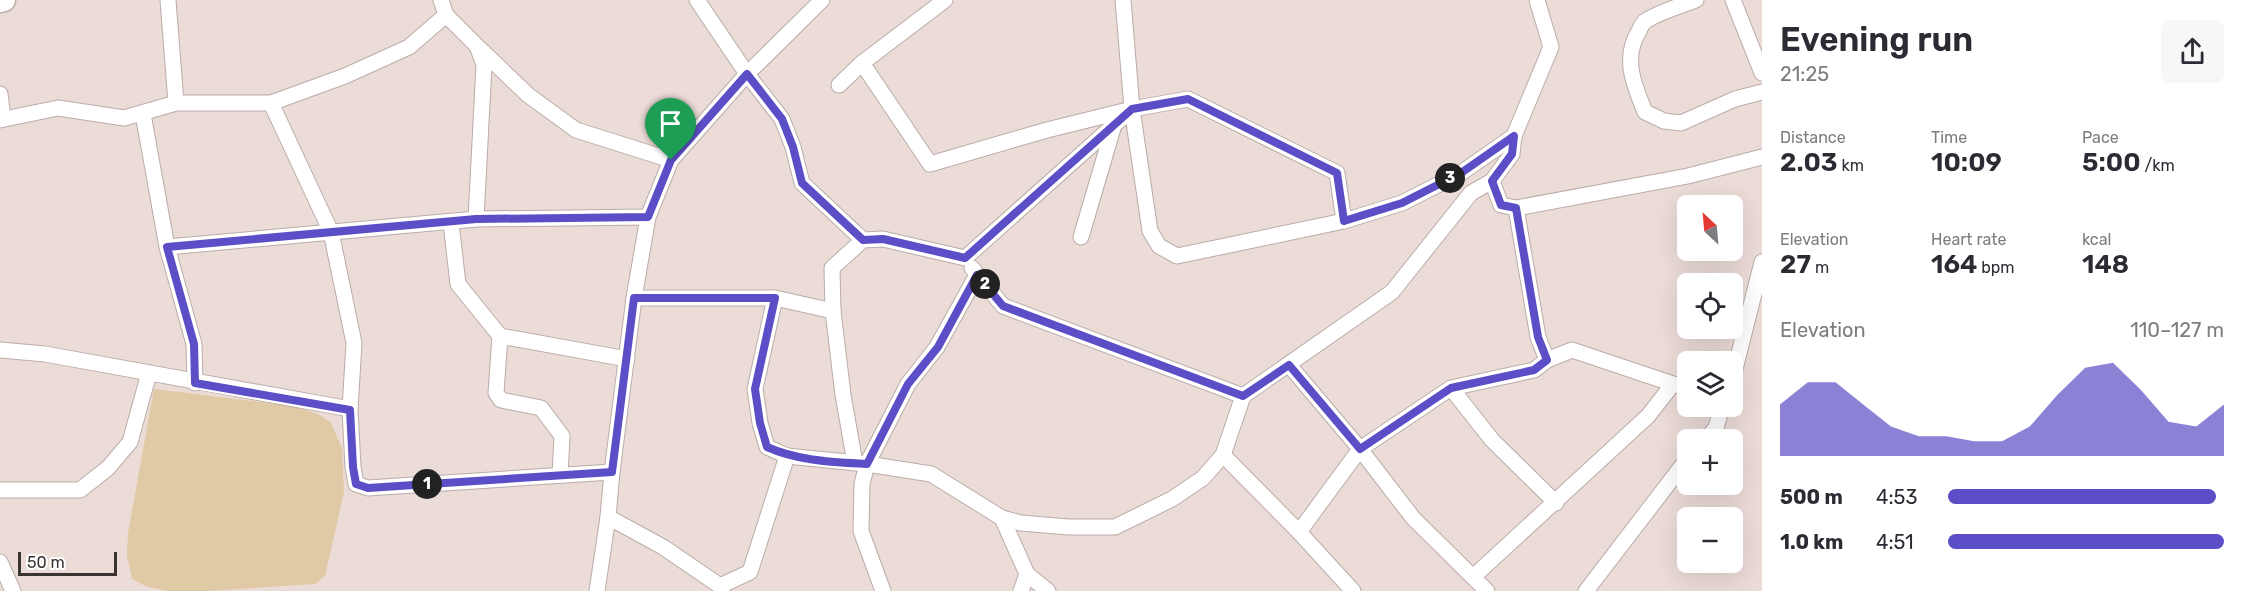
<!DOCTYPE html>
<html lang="en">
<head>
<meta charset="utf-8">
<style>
  :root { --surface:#fff; --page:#f7f7f7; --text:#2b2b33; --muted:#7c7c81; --accent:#5b4ec6 }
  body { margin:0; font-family:Rubik,sans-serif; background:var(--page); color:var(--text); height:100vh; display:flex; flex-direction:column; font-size:22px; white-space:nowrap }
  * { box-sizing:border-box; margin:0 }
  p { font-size:20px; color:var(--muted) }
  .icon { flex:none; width:33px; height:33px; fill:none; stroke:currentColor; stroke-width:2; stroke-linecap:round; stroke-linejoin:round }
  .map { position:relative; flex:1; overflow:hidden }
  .details { display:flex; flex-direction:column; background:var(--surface); width:480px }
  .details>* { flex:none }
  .needle { width:39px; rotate:334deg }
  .buttons { position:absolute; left:1677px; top:195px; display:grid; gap:12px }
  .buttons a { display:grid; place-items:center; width:66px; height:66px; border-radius:9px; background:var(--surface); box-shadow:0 6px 24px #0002; font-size:30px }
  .scale { position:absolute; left:18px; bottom:15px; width:99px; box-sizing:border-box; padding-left:6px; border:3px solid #393331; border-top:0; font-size:16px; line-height:21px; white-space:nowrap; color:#393331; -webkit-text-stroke:4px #fff; paint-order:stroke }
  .pin { position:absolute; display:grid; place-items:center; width:51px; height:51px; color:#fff; margin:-62px -26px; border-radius:50% 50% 50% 0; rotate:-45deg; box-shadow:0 0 6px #0007 }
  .pin .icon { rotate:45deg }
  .km { position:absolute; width:30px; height:30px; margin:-15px; border-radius:50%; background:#222; color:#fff; font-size:16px; line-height:30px; text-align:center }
  .round { display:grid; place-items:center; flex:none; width:63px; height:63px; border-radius:9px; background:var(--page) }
  .headline { display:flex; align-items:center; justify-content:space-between; height:102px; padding:0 18px }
  h1 { font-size:33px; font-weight:600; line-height:45px }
  .figures { display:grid; grid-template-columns:repeat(3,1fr); gap:9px; height:102px; padding:6px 18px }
  .figures div { display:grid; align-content:center }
  .figures b { font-size:26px; font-weight:600 }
  .figures small { font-size:16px; font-weight:400 }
  .figures p { font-size:16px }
  .chart { height:168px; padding:12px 18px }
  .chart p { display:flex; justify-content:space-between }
  .chart svg { width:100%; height:108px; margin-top:6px; fill:var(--accent); opacity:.7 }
  ul { padding:0 18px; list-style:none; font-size:20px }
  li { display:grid; grid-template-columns:96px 72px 1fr; align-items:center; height:45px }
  li i { height:15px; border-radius:8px; background:var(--accent) }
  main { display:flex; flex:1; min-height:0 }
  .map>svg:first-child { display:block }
  .green { fill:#e0c9a5 }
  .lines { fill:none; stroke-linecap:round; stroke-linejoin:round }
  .minor-casing { stroke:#bbaca8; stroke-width:17 }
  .secondary-casing { stroke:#bbaca8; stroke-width:25 }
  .minor { stroke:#fff; stroke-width:15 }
  .secondary { stroke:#fff; stroke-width:22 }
  .route-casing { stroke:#fff; stroke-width:12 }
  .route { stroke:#5b4ec6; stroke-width:8 }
</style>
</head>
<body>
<main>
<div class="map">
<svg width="1762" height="591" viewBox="0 0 1762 591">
  <rect width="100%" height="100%" fill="#ecdcd8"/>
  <polygon class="green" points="154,389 293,406 320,415 331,423 342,448 344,492 325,576 315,584 210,591 168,591 148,587 132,579 127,556 128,533"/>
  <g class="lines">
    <g class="minor-casing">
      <g id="minor">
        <polyline points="168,0 176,103"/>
        <polyline points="441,0 446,15 477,46 484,65 476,219"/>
        <polyline points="697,0 747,74 782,119 793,147 802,183 863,240"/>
        <polyline points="1123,0 1132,109 1150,231 1159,246 1177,256 1344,221 1402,203 1461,173 1514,136 1551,47 1537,0"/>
        <path d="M 1696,0 C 1680,6 1662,11 1647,20 C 1643,22 1641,26 1639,31 C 1622,58 1634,85 1645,112 L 1664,121 L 1681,123 L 1735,99 L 1762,92"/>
        <polyline points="1733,0 1762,73"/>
        <polyline points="480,49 528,95 576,130 671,160"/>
        <polyline points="862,63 930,164 1047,130 1132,109 1188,99 1337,173 1344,221"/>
        <polyline points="839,85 862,63 945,0"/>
        <polyline points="0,94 3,119"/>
        <polyline points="271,103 331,232 354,343 350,409 353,467 356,484 368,488 612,472"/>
        <polyline points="143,114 167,247 194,344 195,383"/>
        <polyline points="0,120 58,108 124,118 176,103 271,103 345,76 409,47 446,15"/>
        <polyline points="1514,136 1512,154 1492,181 1501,205 1516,208 1688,176 1762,157"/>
        <polyline points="1516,208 1538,337 1547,360 1572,350 1688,389"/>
        <polyline points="451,223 458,284 500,336 627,359"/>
        <polyline points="1081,237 1114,125"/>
        <polyline points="167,247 476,219 648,217"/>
        <polyline points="972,268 1003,306 1243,396"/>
        <polyline points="634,298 775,298 833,311 832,268 863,240 883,239 965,258 1132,109"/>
        <polyline points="833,311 843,395 855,463"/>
        <polyline points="500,336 496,393 501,400 541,408 562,436 560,475"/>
        <polyline points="0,350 45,354 350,409"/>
        <polyline points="1289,365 1360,449 1413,518 1487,591"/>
        <polyline points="1732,381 1762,262"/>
        <polyline points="1451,388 1492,440 1556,503"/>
        <polyline points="1705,440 1716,428 1722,406"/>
        <polyline points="1223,455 1299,532 1353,591"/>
        <polyline points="787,456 867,464 931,474 1002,518 1027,574 1048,591"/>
        <polyline points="0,490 80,490 108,468 130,442 149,373"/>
        <polyline points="608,517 663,547 720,586 722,591"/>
        <polyline points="1002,518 1021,523 1068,527 1115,527 1172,499 1203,478 1223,455 1243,396 1392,292 1471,193 1492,181"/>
        <polyline points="1299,532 1360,449 1451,388 1534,370 1547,360"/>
        <polyline points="0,562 13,591"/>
        <polyline points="1473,577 1648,416 1673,384"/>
        <polyline points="720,586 750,572 787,456 767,447 760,423 755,389 775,298"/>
        <polyline points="597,591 608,517 612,472 634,298 648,217 671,160 747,74 822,0"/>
        <polyline points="883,591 861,531 862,484 867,464 908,384 937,347 977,275"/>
        <polyline points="1021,591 1027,574"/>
        <polyline points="1586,591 1688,458"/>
      </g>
    </g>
    <g class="secondary-casing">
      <polyline id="secondary" points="0,1 4,0"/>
    </g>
    <use href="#minor" class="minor"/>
    <use href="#secondary" class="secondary"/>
  </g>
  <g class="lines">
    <g class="route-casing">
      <path id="route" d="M 747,74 L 782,119 L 793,147 L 802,183 L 863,240 L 883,239 L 965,258 L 1132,109 L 1188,99 L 1337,173 L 1344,221 L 1402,203 L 1461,173 L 1514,136 L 1512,154 L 1492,181 L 1501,205 L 1516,208 L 1538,337 L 1547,360 L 1534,370 L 1451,388 L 1360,449 L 1289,365 L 1243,396 L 1003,306 L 977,275 L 938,347 L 908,384 L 867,464 C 834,462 798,461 767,447 L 760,423 L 755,389 L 775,298 L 634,298 L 612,472 L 368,488 L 356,484 L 353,467 L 350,410 L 195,383 L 194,344 L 167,247 L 476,219 L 648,217 L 671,160 Z"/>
    </g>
    <use href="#route" class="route"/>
  </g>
</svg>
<div class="buttons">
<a><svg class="needle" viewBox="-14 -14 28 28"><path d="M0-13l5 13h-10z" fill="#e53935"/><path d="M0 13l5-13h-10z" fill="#7c7c81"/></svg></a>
<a><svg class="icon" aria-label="locate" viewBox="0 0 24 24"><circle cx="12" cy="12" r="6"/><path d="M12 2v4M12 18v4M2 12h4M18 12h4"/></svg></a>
<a><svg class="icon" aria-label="layers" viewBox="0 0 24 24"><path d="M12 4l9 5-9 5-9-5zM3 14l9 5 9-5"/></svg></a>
<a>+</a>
<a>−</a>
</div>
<div class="scale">50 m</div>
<div class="pin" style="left:671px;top:160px;background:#1e9e55"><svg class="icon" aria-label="arrive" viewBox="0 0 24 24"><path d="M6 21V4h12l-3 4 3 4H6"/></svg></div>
<b class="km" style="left:427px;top:484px">1</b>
<b class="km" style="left:985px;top:284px">2</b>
<b class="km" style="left:1450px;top:178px">3</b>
</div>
<section class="details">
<div class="headline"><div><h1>Evening run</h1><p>21:25</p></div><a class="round"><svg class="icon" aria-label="share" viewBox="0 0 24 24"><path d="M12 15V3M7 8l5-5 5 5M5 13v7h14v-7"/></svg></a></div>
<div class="figures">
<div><p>Distance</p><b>2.03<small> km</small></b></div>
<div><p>Time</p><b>10:09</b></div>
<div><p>Pace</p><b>5:00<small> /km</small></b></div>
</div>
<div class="figures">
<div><p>Elevation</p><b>27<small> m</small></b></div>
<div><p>Heart rate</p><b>164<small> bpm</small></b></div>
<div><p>kcal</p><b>148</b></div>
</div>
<div class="chart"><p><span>Elevation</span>110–127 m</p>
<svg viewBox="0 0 160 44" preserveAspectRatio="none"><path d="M0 44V23L10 14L20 14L30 23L40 32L50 36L60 36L70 38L80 38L90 32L100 19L110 8L120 6L130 17L140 30L150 32L160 23V44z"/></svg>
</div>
<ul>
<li><b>500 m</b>4:53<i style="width:97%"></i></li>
<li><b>1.0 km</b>4:51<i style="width:100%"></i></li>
</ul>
</section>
</main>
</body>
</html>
